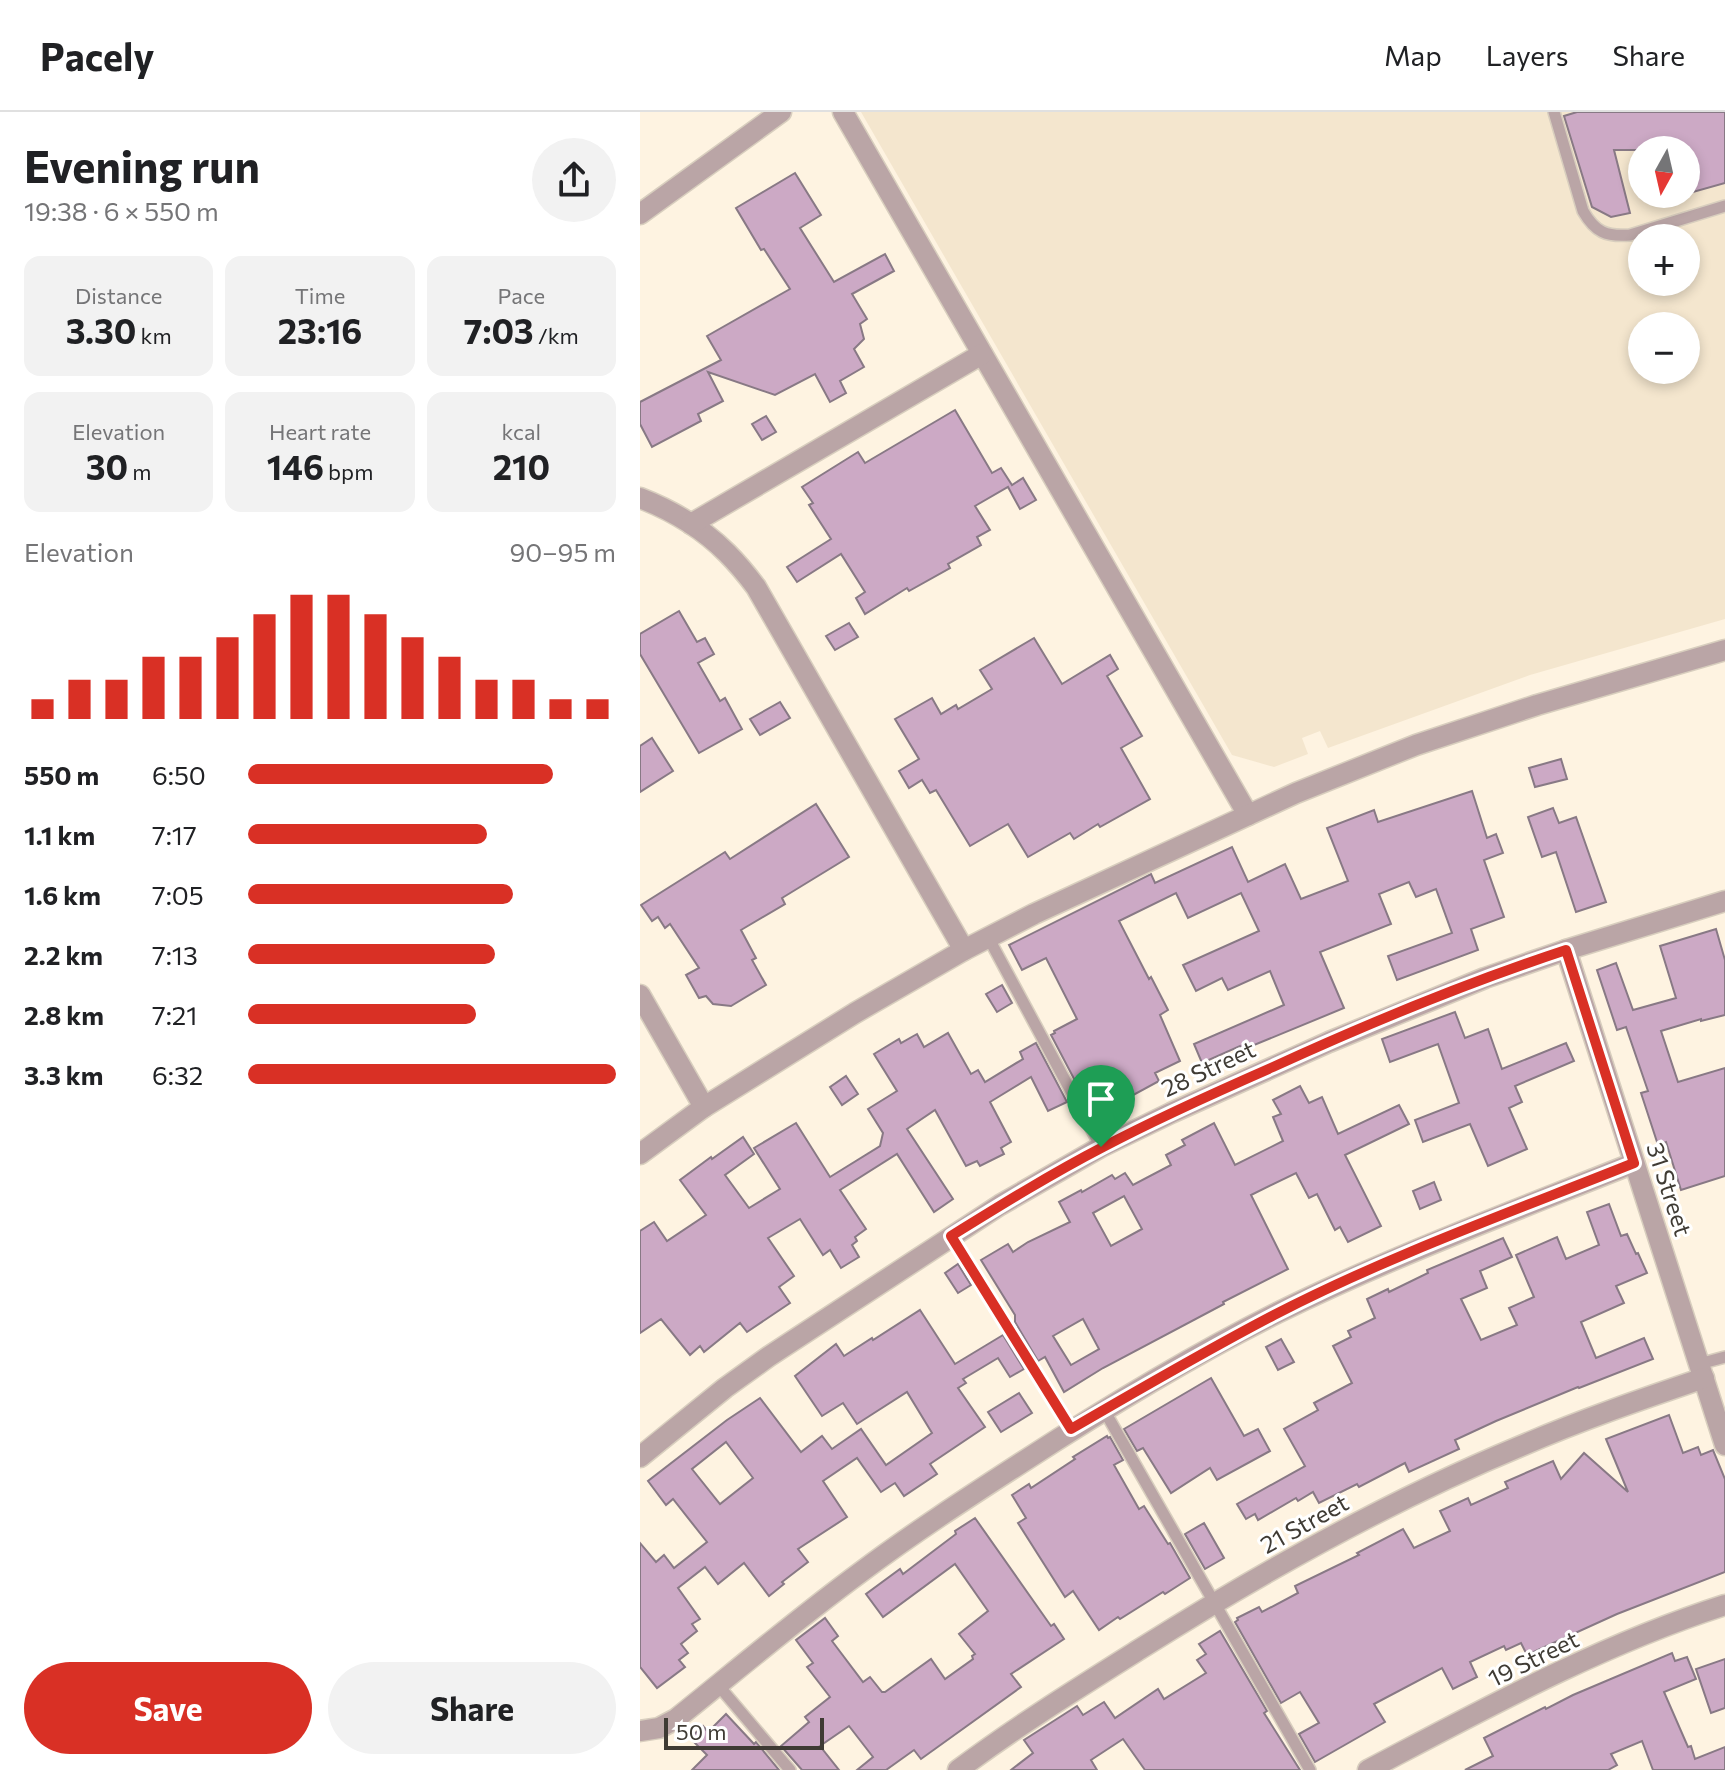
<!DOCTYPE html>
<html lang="en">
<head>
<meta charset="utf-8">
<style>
  :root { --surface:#fff; --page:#f2f2f2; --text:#202124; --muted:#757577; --line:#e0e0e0; --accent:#d93025 }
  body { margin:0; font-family:Commissioner,sans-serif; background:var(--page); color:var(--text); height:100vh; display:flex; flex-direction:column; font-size:30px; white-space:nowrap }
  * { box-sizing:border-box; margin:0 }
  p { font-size:26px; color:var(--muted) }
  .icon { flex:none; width:44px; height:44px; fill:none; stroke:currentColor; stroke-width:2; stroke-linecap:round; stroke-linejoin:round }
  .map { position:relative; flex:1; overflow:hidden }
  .sheet { display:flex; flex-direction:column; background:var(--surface); width:640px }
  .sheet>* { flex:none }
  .needle { width:52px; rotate:188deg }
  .tools { position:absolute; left:988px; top:24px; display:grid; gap:16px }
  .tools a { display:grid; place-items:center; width:72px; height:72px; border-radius:50%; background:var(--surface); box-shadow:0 4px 12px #0003; font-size:40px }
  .scale { position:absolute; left:24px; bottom:20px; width:160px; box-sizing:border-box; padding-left:8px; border:4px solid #3f3b34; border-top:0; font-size:22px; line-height:28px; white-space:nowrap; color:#3f3b34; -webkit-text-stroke:6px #fff; paint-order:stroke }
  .pin { position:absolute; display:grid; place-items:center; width:68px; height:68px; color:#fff; margin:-82px -34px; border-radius:50% 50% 50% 0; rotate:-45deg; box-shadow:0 0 8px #0007 }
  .pin .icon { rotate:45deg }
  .round { display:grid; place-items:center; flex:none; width:84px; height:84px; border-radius:42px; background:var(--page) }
  .overview { display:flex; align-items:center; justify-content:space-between; height:136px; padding:0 24px }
  h1 { font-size:44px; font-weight:700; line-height:60px }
  .figures { display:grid; grid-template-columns:repeat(3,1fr); gap:12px; height:136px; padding:8px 24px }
  .figures div { display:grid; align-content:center; border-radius:16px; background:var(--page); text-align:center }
  .figures b { font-size:34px; font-weight:700 }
  .figures small { font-size:22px; font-weight:400 }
  .figures p { font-size:22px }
  .chart { height:224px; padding:16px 24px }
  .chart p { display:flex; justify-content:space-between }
  .chart svg { width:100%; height:144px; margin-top:8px; stroke:var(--accent); stroke-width:6 }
  .action { display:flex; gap:16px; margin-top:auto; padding:16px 24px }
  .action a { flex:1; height:92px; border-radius:48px; background:var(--accent); color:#fff; font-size:32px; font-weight:700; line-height:92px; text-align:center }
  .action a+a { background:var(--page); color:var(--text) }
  ul { padding:0 24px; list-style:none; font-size:26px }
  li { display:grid; grid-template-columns:128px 96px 1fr; align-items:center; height:60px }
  li i { height:20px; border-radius:10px; background:var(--accent) }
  header { display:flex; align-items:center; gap:48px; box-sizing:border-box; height:112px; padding:0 40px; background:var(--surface); border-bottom:2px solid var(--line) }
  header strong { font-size:38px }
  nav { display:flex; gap:44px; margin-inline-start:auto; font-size:28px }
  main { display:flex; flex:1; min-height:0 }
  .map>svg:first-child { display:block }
  .built { fill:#f4e6ce; fill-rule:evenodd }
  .building { fill:#cca9c5; stroke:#887985; stroke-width:2; fill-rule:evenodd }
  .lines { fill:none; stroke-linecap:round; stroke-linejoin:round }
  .service-casing { stroke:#d8cebe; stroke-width:14 }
  .minor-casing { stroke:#d8cebe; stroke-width:23 }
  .service { stroke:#baa5a6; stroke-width:11 }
  .minor { stroke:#baa5a6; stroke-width:20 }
  .route-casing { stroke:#fff; stroke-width:16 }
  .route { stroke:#d93025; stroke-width:10 }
  .labels { text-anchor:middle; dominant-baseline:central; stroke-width:6; stroke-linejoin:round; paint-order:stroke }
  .street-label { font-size:24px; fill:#3f3b34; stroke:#fff }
</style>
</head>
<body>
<header>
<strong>Pacely</strong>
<nav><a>Map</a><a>Layers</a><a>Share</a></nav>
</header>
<main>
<section class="sheet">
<div class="overview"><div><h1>Evening run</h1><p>19:38 · 6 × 550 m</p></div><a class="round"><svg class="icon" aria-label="share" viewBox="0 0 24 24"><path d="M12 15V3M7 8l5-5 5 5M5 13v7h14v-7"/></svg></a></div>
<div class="figures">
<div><p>Distance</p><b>3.30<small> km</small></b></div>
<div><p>Time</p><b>23:16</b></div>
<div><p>Pace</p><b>7:03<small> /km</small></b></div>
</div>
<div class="figures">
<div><p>Elevation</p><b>30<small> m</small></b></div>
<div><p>Heart rate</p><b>146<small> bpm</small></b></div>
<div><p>kcal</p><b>210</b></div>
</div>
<div class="chart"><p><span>Elevation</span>90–95 m</p>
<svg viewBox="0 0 160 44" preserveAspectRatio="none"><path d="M5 44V38M15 44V32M25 44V32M35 44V25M45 44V25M55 44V19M65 44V12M75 44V6M85 44V6M95 44V12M105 44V19M115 44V25M125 44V32M135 44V32M145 44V38M155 44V38"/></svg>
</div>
<ul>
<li><b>550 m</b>6:50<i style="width:83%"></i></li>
<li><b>1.1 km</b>7:17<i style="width:65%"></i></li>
<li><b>1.6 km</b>7:05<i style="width:72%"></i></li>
<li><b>2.2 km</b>7:13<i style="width:67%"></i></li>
<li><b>2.8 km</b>7:21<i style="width:62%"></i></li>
<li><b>3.3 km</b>6:32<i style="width:100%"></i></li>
</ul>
<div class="action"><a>Save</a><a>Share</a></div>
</section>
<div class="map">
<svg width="1085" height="1658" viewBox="0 0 1085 1658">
  <rect width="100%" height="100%" fill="#fef3e1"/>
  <path class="built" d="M 221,0 L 1085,0 L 1085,507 L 890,563 L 688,636 L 680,619 L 662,626 L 668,642 L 634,655 L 592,643 ZM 1002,38 L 1046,38 L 1046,82 L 1002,82 ZM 1002,126 L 1046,126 L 1046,170 L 1002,170 ZM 1002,214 L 1046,214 L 1046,258 L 1002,258 Z"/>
  <g class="building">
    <polygon points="937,0 1085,0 1085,71 1046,82 1046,38 974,38 990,101 971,105 952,95 924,4"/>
    <polygon points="155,61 181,103 160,116 194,170 245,142 254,159 212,182 227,207 220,212 224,227 214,237 224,255 200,269 206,281 190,290 175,262 135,283 68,260 83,289 58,302 61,309 12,335 0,312 0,290 81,248 67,224 150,177 124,137 121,138 96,96"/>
    <polygon points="315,298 352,361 361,356 372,373 383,366 396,388 380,397 368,375 335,394 350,418 337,425 341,433 308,452 310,456 269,479 267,476 225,502 216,486 225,480 201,442 157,470 147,455 191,427 169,393 173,391 162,375 218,340 225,351"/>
    <polygon points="126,304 136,320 122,328 112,312"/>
    <polygon points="39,499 57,530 65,526 74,542 58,551 80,589 85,586 102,617 59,641 0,542 0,522"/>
    <polygon points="209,511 218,525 195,538 186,524"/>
    <polygon points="394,526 422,572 470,543 478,557 467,564 502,624 481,636 510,687 460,715 458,712 434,727 430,721 388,745 368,712 330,734 296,678 290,681 282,668 269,676 259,659 279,647 255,607 292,586 301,602 316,593 318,597 352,577 340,558"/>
    <polygon points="140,590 150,606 120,623 110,607"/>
    <polygon points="12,626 33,659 0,680 0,634"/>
    <polygon points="921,647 927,667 895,675 889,656"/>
    <polygon points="832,679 847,726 856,722 863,741 844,748 864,805 831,817 838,838 757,868 748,844 812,821 796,777 776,785 769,770 739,782 751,812 680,840 704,896 602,938 600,934 562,951 554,932 644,893 630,859 588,878 582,866 556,879 543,853 619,819 601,781 548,806 536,781 479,809 509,867 511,865 528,898 520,903 540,949 515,961 519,969 475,993 471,986 456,993 448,980 442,982 411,923 415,921 414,919 437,907 406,846 382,858 369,833 511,762 515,771 592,735 608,770 645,752 661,787 708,769 687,716 734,698 738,710"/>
    <polygon points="176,692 209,745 142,786 145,792 101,818 116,846 112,848 126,873 91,894 73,892 66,884 59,886 46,863 59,856 30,812 25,816 18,805 12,809 1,793 85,740 90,747"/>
    <polygon points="913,696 919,711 936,705 966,790 936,800 916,740 902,745 888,705"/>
    <polygon points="1076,817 1085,848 1085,903 1061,909 1061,907 1021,919 1038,970 1085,956 1085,1064 1041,1078 1026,1030 1018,1033 1001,981 1008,979 986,915 977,918 957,858 976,851 993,898 1036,886 1020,834"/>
    <polygon points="362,873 372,891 357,900 346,882"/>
    <polygon points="815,900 825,926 848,917 862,957 926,931 934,949 875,974 882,990 869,996 887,1037 848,1054 830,1012 783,1030 775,1008 819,991 798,932 750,950 742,927"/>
    <polygon points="308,921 331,962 338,958 345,970 383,947 380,940 396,931 427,990 408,999 391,965 350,990 371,1030 361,1036 364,1042 340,1054 337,1049 326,1054 295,998 267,1017 313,1087 294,1100 257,1042 200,1078 226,1117 215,1125 217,1129 212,1133 219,1145 201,1156 190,1138 183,1143 160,1107 128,1126 154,1164 139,1175 150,1191 107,1220 100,1211 64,1240 60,1234 50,1243 21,1207 0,1221 0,1119 14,1110 27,1129 66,1103 40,1068 71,1045 72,1047 103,1025 114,1042 85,1063 109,1096 140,1077 114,1036 156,1011 190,1065 240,1034 243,1021 228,997 257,979 234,942 259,927 261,931 277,922 284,935"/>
    <polygon points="206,964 218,982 202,993 190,975"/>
    <path d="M 660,974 L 669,991 L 682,985 L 698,1022 L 759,993 L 769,1012 L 705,1043 L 741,1114 L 708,1130 L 700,1115 L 695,1118 L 677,1082 L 669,1086 L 656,1061 L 611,1083 L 648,1157 L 583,1190 L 584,1192 L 463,1256 L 424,1280 L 405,1245 L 398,1249 L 375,1210 L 375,1203 L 341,1148 L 368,1132 L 373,1140 L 388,1130 L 430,1110 L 419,1090 L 441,1078 L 442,1080 L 472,1063 L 475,1067 L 485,1061 L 493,1073 L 531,1053 L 526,1043 L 545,1033 L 542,1028 L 574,1011 L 595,1053 L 643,1029 L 633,1005 L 641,1002 L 633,988 ZM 484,1084 L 502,1117 L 471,1134 L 453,1101 ZM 443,1207 L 459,1237 L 431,1253 L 413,1224 Z"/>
    <polygon points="794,1070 801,1088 780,1097 773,1079"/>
    <polygon points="969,1092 981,1124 987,1122 996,1142 998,1141 1007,1161 976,1174 984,1191 941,1210 956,1246 1004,1226 1013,1247 939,1276 938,1275 856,1309 815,1328 819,1337 769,1360 765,1351 719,1375 717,1372 679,1391 673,1380 658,1389 656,1386 618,1408 615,1402 606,1407 597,1392 665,1354 644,1317 678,1298 674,1291 712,1271 693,1234 711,1225 708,1219 735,1206 727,1187 748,1177 749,1180 788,1161 787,1158 863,1126 872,1145 840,1159 847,1176 821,1187 841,1228 877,1213 869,1196 894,1185 876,1143 917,1125 926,1147 959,1133 947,1100"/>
    <polygon points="318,1152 331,1173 318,1181 305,1161"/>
    <path d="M 280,1198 L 315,1252 L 363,1223 L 384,1257 L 370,1265 L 358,1246 L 323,1267 L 326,1271 L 318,1276 L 345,1315 L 290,1352 L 297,1362 L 264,1384 L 255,1371 L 241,1380 L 217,1346 L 183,1369 L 207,1405 L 158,1437 L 168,1450 L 142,1470 L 144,1472 L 129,1484 L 104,1451 L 78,1472 L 65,1455 L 38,1476 L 60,1507 L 52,1512 L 57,1519 L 41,1532 L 48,1541 L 39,1548 L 45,1555 L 17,1576 L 0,1555 L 0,1431 L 16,1450 L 24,1443 L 34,1456 L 67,1430 L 33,1387 L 26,1393 L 8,1369 L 87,1308 L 120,1286 L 161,1340 L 182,1324 L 192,1337 L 221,1317 L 246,1353 L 292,1321 L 267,1280 L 217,1312 L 203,1291 L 182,1304 L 155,1264 L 196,1232 L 204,1244 L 232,1226 L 233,1228 ZM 86,1330 L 113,1366 L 80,1392 L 52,1357 Z"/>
    <polygon points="641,1227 654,1250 638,1258 626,1235"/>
    <polygon points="571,1266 604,1324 618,1317 630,1339 577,1368 570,1356 531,1381 503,1336 497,1339 484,1317"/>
    <polygon points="379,1281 392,1301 361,1320 348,1300"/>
    <polygon points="1029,1303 1043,1341 1058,1335 1061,1343 1073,1338 1085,1367 1085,1460 977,1502 887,1543 881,1531 866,1538 864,1534 830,1550 837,1565 813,1577 802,1556 734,1592 745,1610 675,1650 659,1622 679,1611 660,1580 641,1591 595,1510 598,1508 597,1506 619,1495 622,1500 658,1481 655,1474 719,1443 717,1441 763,1417 774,1436 810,1419 800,1399 828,1386 831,1393 868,1376 865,1370 913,1349 921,1367 944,1341 988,1380 966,1327"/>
    <polygon points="467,1324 468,1326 470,1325 483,1348 474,1353 499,1397 504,1394 528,1432 530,1431 550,1466 525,1482 523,1480 480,1507 478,1505 459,1518 433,1479 425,1485 378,1411 386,1406 372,1383 389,1372 391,1376 435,1347 433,1345"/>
    <polygon points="335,1406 411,1514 414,1512 424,1527 371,1562 381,1575 281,1647 274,1638 246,1658 217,1658 233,1645 209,1614 180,1634 199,1658 162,1658 141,1634 169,1610 165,1605 190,1585 167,1555 173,1551 156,1528 185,1506 198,1524 192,1529 223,1570 230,1565 242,1580 245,1580 291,1547 305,1567 333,1547 332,1544 335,1542 319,1522 348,1499 315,1452 243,1505 226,1482 260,1457 263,1462 316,1422 315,1419"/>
    <polygon points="564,1411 584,1446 565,1457 545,1422"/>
    <polygon points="580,1519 627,1599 624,1601 660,1658 505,1658 483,1627 451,1648 457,1658 371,1658 393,1641 384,1628 437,1594 443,1603 464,1590 475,1606 518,1577 524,1587 566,1561 557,1548 566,1542 559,1532"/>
    <polygon points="1032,1541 1035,1549 1047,1545 1056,1567 1024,1580 1048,1635 1051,1634 1055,1647 1085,1635 1085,1658 1013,1658 1002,1629 971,1642 977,1653 968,1658 825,1658 853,1644 844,1626 905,1595 906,1597 933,1583"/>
    <polygon points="1085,1547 1085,1596 1071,1601 1056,1557"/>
    <polygon points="86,1602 114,1632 116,1630 139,1658 52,1658 67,1643 50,1626 63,1614 68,1620"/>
  </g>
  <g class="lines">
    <g class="service-casing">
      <g id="service">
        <path d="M 914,0 L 943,99 C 955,120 966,125 990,123 L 1085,94"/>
        <polyline points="348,825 461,1035"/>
        <polyline points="311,1124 431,1317"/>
        <polyline points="1059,1252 1085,1245"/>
        <polyline points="464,1298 670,1658"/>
        <polyline points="78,1573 150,1658"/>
      </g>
    </g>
    <g class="minor-casing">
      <g id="minor">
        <polyline points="203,0 608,703"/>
        <polyline points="0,102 141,0"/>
        <path d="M 0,386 C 31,398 63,417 87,441 C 97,451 107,463 116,475 L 324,838"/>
        <polyline points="51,412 342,242"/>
        <polyline points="926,838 1085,1333"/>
        <polyline points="0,883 64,995"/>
        <polyline points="0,1042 64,995 215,901 324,838 394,802 656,681 776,633 897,593 1085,538"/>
        <polyline points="0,1345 85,1276 128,1245 360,1093 461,1035 531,1001 689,930 845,866 926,838 1085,789"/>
        <path d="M 0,1619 L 19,1616 L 36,1607 C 97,1558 157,1507 221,1460 C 273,1421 327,1386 381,1351 C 464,1297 549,1245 637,1201 C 753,1144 874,1099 994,1051"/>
        <path d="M 318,1658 C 377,1614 438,1576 500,1537 C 622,1460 748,1389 881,1334 C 941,1308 1002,1287 1064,1266"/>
        <path d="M 728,1658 C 844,1597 960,1533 1085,1493"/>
      </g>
    </g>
    <use href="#service" class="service"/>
    <use href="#minor" class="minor"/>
  </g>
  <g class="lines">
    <g class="route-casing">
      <path id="route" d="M 926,838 L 994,1051 C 874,1099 750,1143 634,1203 C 565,1239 498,1278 431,1317 L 311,1124 C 361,1093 411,1062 463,1035 C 518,1006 576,980 633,955 C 729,911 826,871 926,838 Z"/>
    </g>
    <use href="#route" class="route"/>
  </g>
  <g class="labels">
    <g class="street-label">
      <text transform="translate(568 956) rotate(-25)">28 Street</text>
      <text transform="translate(1030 1077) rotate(72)">31 Street</text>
      <text transform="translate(664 1411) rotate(-29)">21 Street</text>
      <text transform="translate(893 1546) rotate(-26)">19 Street</text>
    </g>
  </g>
</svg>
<div class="tools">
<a><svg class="needle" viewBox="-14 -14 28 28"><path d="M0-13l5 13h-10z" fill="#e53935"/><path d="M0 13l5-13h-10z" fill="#757577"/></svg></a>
<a>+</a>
<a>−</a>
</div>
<div class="scale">50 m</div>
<div class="pin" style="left:461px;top:1035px;background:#1e9e55"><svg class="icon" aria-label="arrive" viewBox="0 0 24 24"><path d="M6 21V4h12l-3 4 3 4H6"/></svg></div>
</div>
</main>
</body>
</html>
